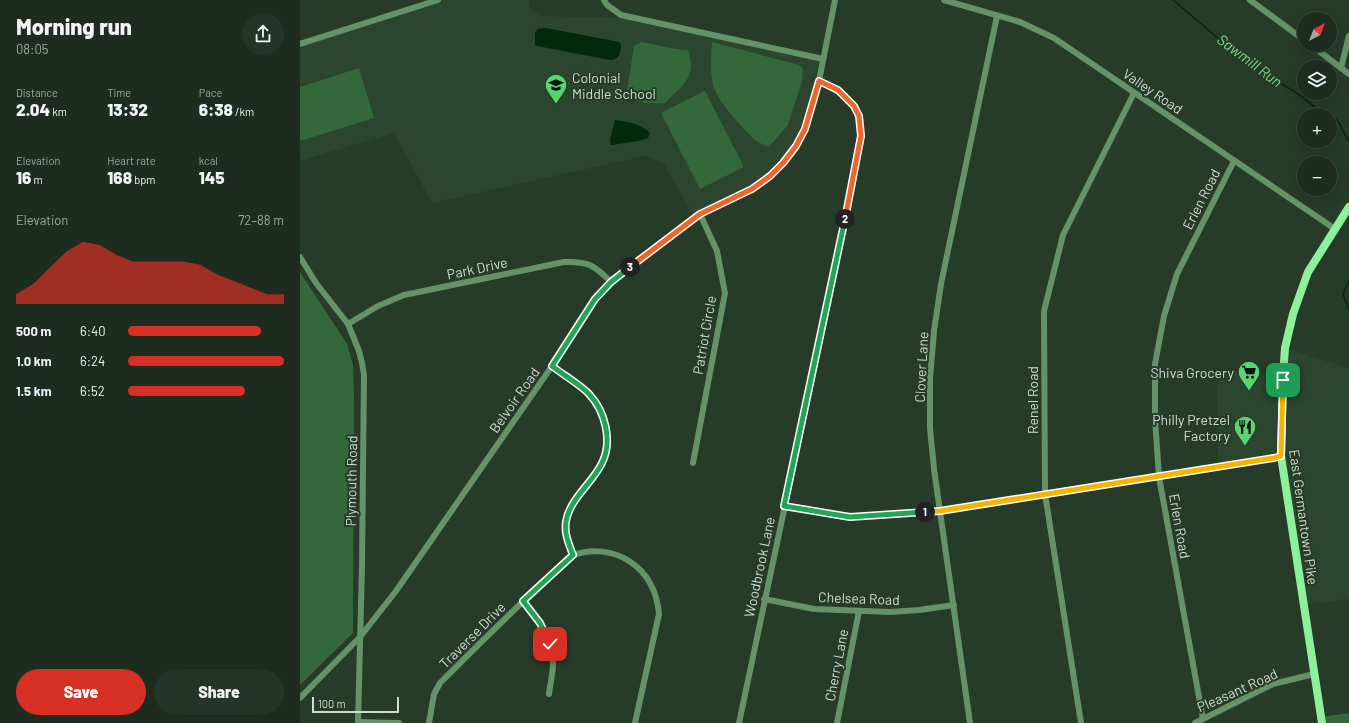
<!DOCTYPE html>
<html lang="en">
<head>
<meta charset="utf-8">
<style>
  :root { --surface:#1d2c1f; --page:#253428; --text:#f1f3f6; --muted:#a0a7a4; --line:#3b483d; --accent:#d93025 }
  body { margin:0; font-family:Barlow,sans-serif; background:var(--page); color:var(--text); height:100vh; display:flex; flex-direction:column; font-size:15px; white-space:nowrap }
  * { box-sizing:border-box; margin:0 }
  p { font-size:13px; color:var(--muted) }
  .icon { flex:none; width:22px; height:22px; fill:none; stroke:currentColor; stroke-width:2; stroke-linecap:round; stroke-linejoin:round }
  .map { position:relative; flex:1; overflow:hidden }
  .sheet { display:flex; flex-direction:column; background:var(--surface); width:300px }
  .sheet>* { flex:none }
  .needle { width:26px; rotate:42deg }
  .controls { position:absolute; left:997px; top:12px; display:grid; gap:8px }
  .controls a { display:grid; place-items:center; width:40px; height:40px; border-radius:50%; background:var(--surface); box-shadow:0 4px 16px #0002,0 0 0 1px var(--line); font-size:20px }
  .scale { position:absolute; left:12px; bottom:10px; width:87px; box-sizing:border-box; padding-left:4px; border:2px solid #cfdbd0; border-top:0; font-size:11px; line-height:14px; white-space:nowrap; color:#cfdbd0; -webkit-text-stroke:3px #273b29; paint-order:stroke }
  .pin { position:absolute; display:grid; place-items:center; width:34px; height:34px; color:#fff; margin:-17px; border-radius:8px; box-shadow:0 2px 6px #0006 }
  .km { position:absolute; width:20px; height:20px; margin:-10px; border-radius:50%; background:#222; color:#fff; font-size:11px; line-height:20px; text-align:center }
  .round { display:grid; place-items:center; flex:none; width:42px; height:42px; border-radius:21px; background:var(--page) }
  .summary { display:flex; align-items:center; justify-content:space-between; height:68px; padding:0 16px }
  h1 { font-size:22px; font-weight:800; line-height:30px }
  .metrics { display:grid; grid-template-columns:repeat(3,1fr); gap:6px; height:68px; padding:4px 16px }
  .metrics div { display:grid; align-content:center }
  .metrics b { font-size:17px; font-weight:800 }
  .metrics small { font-size:11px; font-weight:400 }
  .metrics p { font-size:11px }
  .chart { height:112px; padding:8px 16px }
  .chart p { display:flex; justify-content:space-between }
  .chart svg { width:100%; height:72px; margin-top:4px; fill:var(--accent); opacity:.7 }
  .button { display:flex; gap:8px; margin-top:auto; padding:8px 16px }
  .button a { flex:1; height:46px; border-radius:24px; background:var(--accent); color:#fff; font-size:16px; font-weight:800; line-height:46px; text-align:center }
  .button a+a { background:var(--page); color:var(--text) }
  ul { padding:0 16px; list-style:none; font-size:13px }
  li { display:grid; grid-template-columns:64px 48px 1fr; align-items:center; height:30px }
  li i { height:10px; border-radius:5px; background:var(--accent) }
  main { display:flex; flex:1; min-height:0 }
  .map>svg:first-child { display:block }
  .built { fill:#2b452e }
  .green { fill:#33683b }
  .water { fill:#01290a }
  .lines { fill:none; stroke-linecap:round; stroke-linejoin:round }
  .stream { stroke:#01290a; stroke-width:1.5 }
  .minor { stroke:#64936a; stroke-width:6 }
  .major { stroke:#8df09b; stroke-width:8 }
  .split-1-casing { stroke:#fff; stroke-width:8 }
  .split-2-casing { stroke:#fff; stroke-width:8 }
  .split-3-casing { stroke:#fff; stroke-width:8 }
  .split-4-casing { stroke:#fff; stroke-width:8 }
  .split-1 { stroke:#f5b400; stroke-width:5 }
  .split-2 { stroke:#22a559; stroke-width:5 }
  .split-3 { stroke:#f0652b; stroke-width:5 }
  .split-4 { stroke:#22a559; stroke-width:5 }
  .labels { text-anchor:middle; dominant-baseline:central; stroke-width:4; stroke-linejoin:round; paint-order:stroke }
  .poi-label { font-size:14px; fill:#cfdbd0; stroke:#273b29; text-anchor:end }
  .street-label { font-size:14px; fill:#cfdbd0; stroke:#273b29 }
  .water-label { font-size:15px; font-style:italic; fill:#7bdb89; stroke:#273b29 }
</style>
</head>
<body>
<main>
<section class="sheet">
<div class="summary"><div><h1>Morning run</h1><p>08:05</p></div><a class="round"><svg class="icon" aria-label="share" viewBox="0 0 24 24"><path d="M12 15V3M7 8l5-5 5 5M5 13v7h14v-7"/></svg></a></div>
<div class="metrics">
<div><p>Distance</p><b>2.04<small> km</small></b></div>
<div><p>Time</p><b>13:32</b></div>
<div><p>Pace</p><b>6:38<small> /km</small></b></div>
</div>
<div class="metrics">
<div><p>Elevation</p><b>16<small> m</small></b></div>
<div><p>Heart rate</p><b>168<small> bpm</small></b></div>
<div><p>kcal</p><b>145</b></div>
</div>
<div class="chart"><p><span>Elevation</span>72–88 m</p>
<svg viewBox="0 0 160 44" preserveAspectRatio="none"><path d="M0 44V38L10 32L20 22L30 12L40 6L50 8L60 14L70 18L80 18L90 18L100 18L110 20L120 26L130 30L140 34L150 38L160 38V44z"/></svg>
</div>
<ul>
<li><b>500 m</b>6:40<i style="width:85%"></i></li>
<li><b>1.0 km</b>6:24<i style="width:100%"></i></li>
<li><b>1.5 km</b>6:52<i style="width:75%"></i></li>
</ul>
<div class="button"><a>Save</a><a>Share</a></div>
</section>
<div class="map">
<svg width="1049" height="723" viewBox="0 0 1049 723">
  <rect width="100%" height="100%" fill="#273b29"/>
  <g class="built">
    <polygon points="138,0 229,0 230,10 241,16 333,18 523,59 505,129 470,176 395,219 364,164 346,156 132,203 94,133 0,161 0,44"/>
    <polygon points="985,348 1049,368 1049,599 1003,605 981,456 918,467 917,371 982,376"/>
  </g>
  <g class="green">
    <path d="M 341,42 C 356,44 374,50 388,50 C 397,77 383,85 365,103 L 345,103 L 326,98 L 334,46 Z"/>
    <path d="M 412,42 L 499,65 L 503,69 L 502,81 L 488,125 L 469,147 C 464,145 459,143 455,140 C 443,129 417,101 413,85 C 410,71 411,56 412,42 Z"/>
    <polygon points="59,68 74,118 0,141 0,87"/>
    <polygon points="405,91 444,167 400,189 361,113"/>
    <polygon points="0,272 47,344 53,365 54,395 53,633 0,685"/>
    <polygon points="1049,713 1049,723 1022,723 1021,717"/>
  </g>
  <g class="water">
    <path d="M 246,28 L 319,42 L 321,44 C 320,53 321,59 310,60 L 237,46 L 235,45 L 235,32 L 238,29 Z"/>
    <path d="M 315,120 C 328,122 340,123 350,133 L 348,138 L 338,141 L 312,145 L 311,145 L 310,139 Z"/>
  </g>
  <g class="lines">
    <g class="stream">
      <polyline points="873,0 920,40 960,70 1001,96 1016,108 1030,115"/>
      <path d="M 1030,115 C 1043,122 1041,131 1049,141"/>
      <polyline points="1049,281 1043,294 1049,310"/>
    </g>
    <g class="minor">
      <polyline points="304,0 307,5 321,15 523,59"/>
      <polyline points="644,0 720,22 754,38 1035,229"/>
      <polyline points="950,0 1004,40"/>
      <polyline points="0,44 138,0"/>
      <polyline points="1011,45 1049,74"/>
      <polyline points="1041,68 1049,36"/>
      <polyline points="0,257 16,283 48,324 59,351 62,363 64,375 62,566 58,723"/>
      <path d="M 48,324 L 78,306 L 104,295 L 264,262 C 288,261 294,265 311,282"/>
      <path d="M 252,366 C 262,374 282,386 289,394 C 305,412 313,441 302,463 C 293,482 273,496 267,517 C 263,531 268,542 273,555"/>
      <polyline points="393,463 425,293 417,251 400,214"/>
      <polyline points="484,506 550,517 640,511 966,459 981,456"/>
      <polyline points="464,599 514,609 590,612 619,610 654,605"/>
      <path d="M 223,601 C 238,619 254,639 253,664 C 253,674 250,684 249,694"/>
      <polyline points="0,698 60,637 96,591 252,366 295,299 311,282 400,214 452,189 470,176 483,163 496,146 505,129 519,81 535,0"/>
      <polyline points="903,719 859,477 855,419 855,364 864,316 877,274 934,161"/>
      <polyline points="58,722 99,723"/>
      <path d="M 129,723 L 134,694 L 140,683 C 175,648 210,613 247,579 C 253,574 267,558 274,555 C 291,548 314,551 329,561 C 348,573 357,592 359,614 L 335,723"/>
      <path d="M 439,723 L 531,288 L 561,136 C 560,130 560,124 559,118 C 555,99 534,89 519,81"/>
      <polyline points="537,723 559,611"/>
      <polyline points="670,723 634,469 630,428 630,379 634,331 641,284 697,16"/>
      <polyline points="781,723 745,494 744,311 763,235 834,93"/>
      <polyline points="895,723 973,684 1014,674"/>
    </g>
    <polyline class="major" points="1022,723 981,456 983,376 985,348 993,314 1008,272 1049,207"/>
  </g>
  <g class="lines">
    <g class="split-1-casing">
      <polyline id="split-1" points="625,512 640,511 974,458 981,456 983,380"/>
    </g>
    <g class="split-2-casing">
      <polyline id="split-2" points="545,219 484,506 550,517 625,512"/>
    </g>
    <g class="split-3-casing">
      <polyline id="split-3" points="330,267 400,214 452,189 470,176 483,163 496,146 505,129 519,81 538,90 554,106 559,116 561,136 545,219"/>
    </g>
    <g class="split-4-casing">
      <path id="split-4" d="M 250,644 L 240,623 L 223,601 L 273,555 C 268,542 263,531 267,517 C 273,496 293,482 302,463 C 313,441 305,411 289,394 C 282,386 262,374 252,366 L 295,299 L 311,282 L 330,267"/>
    </g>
    <use href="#split-1" class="split-1"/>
    <use href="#split-2" class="split-2"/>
    <use href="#split-3" class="split-3"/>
    <use href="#split-4" class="split-4"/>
  </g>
  <defs>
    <g id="school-pin" transform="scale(1.15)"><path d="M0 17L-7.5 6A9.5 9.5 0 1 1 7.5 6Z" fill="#57d570" stroke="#273b29"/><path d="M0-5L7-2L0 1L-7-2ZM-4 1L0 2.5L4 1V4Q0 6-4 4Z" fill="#111"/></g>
    <g id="supermarket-pin" transform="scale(1.15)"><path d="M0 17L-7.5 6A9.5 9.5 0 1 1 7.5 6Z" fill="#57d570" stroke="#273b29"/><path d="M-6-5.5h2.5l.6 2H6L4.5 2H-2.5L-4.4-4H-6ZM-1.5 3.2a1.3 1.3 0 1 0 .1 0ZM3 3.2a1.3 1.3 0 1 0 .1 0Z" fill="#111"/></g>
    <g id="restaurant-pin" transform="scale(1.15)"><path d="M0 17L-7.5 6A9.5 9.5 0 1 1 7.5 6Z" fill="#57d570" stroke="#273b29"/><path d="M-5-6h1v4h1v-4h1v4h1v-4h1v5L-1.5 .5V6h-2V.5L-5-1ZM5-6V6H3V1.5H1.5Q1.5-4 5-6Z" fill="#111"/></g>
  </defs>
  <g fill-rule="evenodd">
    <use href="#school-pin" x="256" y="85"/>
    <use href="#supermarket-pin" x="949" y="372"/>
    <use href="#restaurant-pin" x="945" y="427"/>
  </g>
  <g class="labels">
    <g class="poi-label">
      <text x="272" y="77" text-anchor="start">Colonial<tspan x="272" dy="16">Middle School</tspan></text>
      <text x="934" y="372">Shiva Grocery</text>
      <text x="930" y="419">Philly Pretzel<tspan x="930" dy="16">Factory</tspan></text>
    </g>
    <g class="street-label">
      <text transform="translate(853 91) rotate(34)">Valley Road</text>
      <text transform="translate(901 199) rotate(-63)">Erlen Road</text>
      <text transform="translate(177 268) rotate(-12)">Park Drive</text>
      <text transform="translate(404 335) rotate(-80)">Patriot Circle</text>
      <text transform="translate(621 367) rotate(-87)">Clover Lane</text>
      <text transform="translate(214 400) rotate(-55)">Belvoir Road</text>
      <text transform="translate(732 400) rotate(-90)">Renel Road</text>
      <text transform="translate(51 481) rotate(-89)">Plymouth Road</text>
      <text transform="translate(1004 517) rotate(82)">East Germantown Pike</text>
      <text transform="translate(880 526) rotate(80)">Erlen Road</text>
      <text transform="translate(459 567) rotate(-78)">Woodbrook Lane</text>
      <text transform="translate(559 598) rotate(2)">Chelsea Road</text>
      <text transform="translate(172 635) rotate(-45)">Traverse Drive</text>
      <text transform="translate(536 665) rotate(-79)">Cherry Lane</text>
      <text transform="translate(937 690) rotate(-24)">Pleasant Road</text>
    </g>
    <g class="water-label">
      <text transform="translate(950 60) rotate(37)">Sawmill Run</text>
    </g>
  </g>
</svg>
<div class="controls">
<a><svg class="needle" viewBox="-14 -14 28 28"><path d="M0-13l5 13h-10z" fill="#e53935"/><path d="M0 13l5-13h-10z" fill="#a0a7a4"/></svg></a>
<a><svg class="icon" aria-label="layers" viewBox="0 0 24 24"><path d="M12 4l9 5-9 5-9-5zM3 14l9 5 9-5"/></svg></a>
<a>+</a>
<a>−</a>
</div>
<div class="scale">100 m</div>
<div class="pin" style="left:983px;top:380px;background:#1e9e55"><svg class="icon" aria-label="arrive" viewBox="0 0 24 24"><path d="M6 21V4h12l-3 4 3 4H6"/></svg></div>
<div class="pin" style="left:250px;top:644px;background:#d93025"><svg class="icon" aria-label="check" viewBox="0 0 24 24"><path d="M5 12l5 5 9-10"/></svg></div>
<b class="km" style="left:625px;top:512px">1</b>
<b class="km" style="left:545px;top:219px">2</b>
<b class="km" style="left:330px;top:267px">3</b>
</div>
</main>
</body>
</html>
